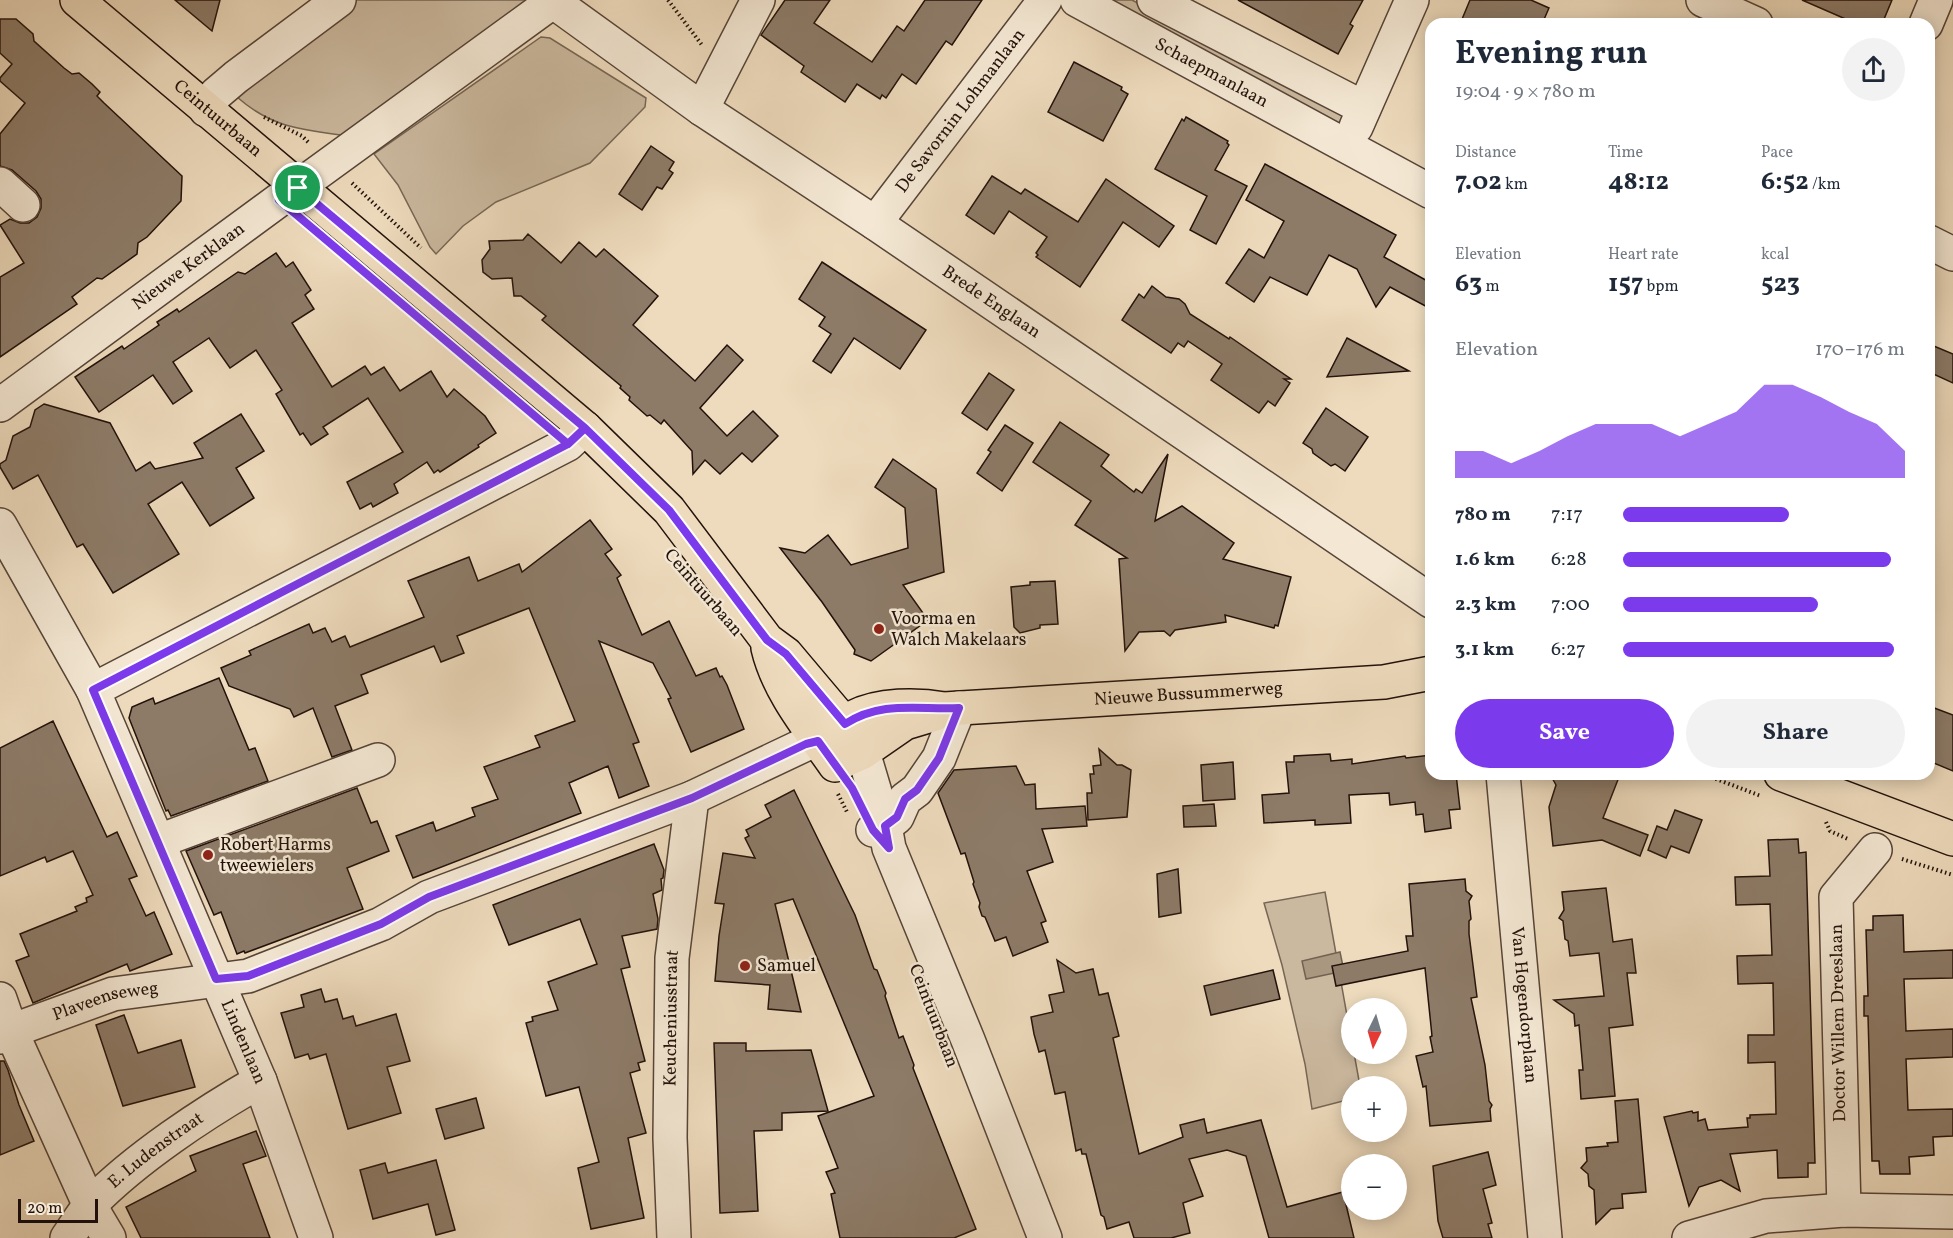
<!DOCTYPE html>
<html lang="en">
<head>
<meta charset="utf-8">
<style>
  :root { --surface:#fff; --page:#f2f2f3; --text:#1f2937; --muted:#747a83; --accent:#7c3aed }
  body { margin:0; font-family:Vollkorn,serif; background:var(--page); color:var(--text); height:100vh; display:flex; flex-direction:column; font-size:22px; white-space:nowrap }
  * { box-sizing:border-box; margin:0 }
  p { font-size:20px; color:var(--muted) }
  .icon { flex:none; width:33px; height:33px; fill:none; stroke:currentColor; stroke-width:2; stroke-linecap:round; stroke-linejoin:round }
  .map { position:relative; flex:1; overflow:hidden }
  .details { position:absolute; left:1425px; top:18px; width:510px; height:762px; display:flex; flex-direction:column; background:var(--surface); border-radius:18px; box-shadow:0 3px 15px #0003 }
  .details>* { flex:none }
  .needle { width:39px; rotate:185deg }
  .buttons { position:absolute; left:1341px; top:998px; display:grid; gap:12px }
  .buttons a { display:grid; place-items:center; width:66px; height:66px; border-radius:50%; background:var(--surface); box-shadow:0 3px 15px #0003; font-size:30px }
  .scale { position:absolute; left:18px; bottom:15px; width:80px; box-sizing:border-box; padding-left:6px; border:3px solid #23120b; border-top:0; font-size:16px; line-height:21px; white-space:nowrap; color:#23120b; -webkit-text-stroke:4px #f4e8d4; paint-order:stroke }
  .pin { position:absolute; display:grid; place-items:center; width:51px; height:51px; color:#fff; margin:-26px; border:3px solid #fff; border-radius:50%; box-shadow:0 2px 6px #0007 }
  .round { display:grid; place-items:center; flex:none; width:63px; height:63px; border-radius:32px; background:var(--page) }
  .headline { display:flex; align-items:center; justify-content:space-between; height:102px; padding:0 30px }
  h1 { font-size:33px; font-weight:700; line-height:45px }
  .stats { display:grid; grid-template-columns:repeat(3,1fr); gap:9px; height:102px; padding:6px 30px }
  .stats div { display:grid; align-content:center }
  .stats b { font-size:26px; font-weight:700 }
  .stats small { font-size:16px; font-weight:400 }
  .stats p { font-size:16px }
  .chart { height:168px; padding:12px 30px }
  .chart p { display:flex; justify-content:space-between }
  .chart svg { width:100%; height:108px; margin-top:6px; fill:var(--accent); opacity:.7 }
  .button { display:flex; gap:12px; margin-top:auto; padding:12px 30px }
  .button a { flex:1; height:69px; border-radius:36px; background:var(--accent); color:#fff; font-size:24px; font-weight:700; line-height:69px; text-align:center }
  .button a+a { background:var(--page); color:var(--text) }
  ul { padding:0 30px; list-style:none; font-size:20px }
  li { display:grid; grid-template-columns:96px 72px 1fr; align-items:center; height:45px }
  li i { height:15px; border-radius:8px; background:var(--accent) }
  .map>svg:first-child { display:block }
  .green { fill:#cbb99f; stroke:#765; stroke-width:1.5 }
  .water { fill:#a99780; stroke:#736251; stroke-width:1.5 }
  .building { fill:#8d7b68; stroke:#23120b; stroke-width:1.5 }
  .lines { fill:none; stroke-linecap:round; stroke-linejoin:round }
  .minor-casing { stroke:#564438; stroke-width:36 }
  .major-casing { stroke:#23120b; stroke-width:36 }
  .path { stroke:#23120b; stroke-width:4; stroke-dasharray:1.5 3; stroke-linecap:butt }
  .minor { stroke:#f4e8d4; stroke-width:33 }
  .major { stroke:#eedbbd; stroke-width:33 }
  .route-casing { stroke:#fff; stroke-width:12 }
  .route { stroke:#7c3aed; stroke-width:8 }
  .poi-dot { fill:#8f2418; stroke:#f4e8d4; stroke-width:2 }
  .labels { text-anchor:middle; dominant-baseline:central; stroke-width:5; stroke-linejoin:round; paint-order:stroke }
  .street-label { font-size:18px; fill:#23120b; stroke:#f4e8d4 }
  .poi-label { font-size:18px; fill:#23120b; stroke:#f4e8d4; text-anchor:start }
</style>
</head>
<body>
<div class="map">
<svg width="1953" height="1238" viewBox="0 0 1953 1238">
  <rect width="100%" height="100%" fill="#eedbbd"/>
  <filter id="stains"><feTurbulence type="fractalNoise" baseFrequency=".00333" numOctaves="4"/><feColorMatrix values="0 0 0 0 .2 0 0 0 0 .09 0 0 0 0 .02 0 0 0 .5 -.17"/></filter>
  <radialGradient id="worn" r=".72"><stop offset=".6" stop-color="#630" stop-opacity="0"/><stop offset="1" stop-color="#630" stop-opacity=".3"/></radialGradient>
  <g class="green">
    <path d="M 352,0 L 526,0 L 528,1 L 348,136 C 303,130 272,128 237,97 Z"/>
    <polygon points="1093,0 1132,0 1282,80 1347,118 1341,129"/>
    <polygon points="541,37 550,38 646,98 645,107 590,163 496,202 463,226 436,254 430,247 398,185 374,154"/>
    <polygon points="1325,892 1351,1038 1352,1053 1354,1053 1360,1086 1352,1086 1351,1099 1312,1109 1305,1064 1282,965 1264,903"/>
  </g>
  <polygon class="water" points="1340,952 1344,971 1306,979 1302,961"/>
  <g class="building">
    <polygon points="175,0 220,0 212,31"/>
    <polygon points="785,0 830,0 814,23 872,62 897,26 904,31 925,0 982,0 952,45 946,41 916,84 902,74 886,98 882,95 880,99 857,84 845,102 801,72 804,66 761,35"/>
    <polygon points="1238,0 1363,0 1350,24 1353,26 1338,54"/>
    <polygon points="1470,0 1531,0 1549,8 1542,24 1460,24"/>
    <polygon points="1802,0 1892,0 1882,24 1857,24"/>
    <polygon points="0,19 16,19 33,34 34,41 64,68 72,74 79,73 92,84 100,92 97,96 104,103 182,176 181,201 147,237 138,243 137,254 102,279 97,278 72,297 77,304 0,357 0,277 24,263 0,225 10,219 20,223 29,223 37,217 41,208 41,199 36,191 12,170 0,166 0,134 25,103 0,81 0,78 12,64 0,53"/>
    <polygon points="1074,62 1122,87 1121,90 1128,94 1103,141 1048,112"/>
    <polygon points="1186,117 1228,141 1227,143 1229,145 1215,170 1247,186 1216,244 1190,230 1207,196 1155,169 1182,119 1184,121"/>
    <polygon points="651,146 674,162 669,170 673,173 662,189 657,187 642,210 619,194"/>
    <polygon points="1265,164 1396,235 1384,257 1431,283 1431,309 1390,287 1376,307 1357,269 1329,255 1307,295 1270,277 1254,302 1226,283 1249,249 1264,258 1284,221 1246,200"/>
    <polygon points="992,176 1021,194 1025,189 1078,222 1106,179 1174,226 1159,247 1123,222 1080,287 1036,257 1038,255 1036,253 1047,237 1009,211 994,234 966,215"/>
    <polygon points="528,234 561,263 579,242 596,257 604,249 658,296 633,325 695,381 727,345 743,360 700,408 727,436 753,411 778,436 752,462 742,453 720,474 705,460 693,474 692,451 664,420 661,424 650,415 647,416 629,400 630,397 620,388 621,386 542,320 546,316 521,296 514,296 512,278 492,279 483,272 482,260 490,249 489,241 523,240"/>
    <polygon points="276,253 286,267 293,262 311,290 305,295 314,309 292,323 332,387 365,366 371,375 384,367 400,391 431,371 447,397 454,389 485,416 496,433 478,445 479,447 440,472 438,470 434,473 427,462 394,484 398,493 373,507 371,503 360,509 347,482 403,452 368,398 323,427 328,434 311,445 303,433 300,435 276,394 282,390 256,350 230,368 209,338 173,362 192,391 173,404 153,375 99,412 75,377 122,346 124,349 159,325 157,322 177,309 179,312 238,272 245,274"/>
    <polygon points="822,262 926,330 900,369 854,338 831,373 813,361 831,334 819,326 825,317 799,299"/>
    <polygon points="1152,286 1166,297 1179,299 1185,304 1190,314 1229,339 1230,337 1291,379 1284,379 1290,383 1275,406 1268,401 1259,413 1211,380 1222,364 1188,341 1184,347 1178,343 1171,353 1122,320 1139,294 1144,298"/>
    <polygon points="1347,338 1409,371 1327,377"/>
    <polygon points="1929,344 1953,354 1953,383 1929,372"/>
    <polygon points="989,373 1014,390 987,430 962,413"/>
    <polygon points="44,404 110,423 136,471 150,462 155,469 203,458 194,443 241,414 264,451 236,468 254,498 210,526 182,482 148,504 179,554 113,593 83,544 77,547 38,475 13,489 0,467 0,464 6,460 13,436 30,427 35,410"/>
    <polygon points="1326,408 1368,437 1345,471 1335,464 1331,466 1313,453 1312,449 1303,443"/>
    <polygon points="1060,422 1109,455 1101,466 1134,492 1136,489 1142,493 1168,454 1155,521 1182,506 1234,543 1223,559 1291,577 1278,626 1275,625 1274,628 1225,615 1226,622 1175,630 1170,636 1164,631 1139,632 1125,651 1119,559 1127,558 1075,525 1091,501 1033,462"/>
    <polygon points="1005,425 1033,443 1002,491 977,473 991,452 988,450"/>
    <polygon points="893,459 936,489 944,572 903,585 928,620 871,661 854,654 855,650 822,602 780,548 805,553 828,535 851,565 908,548 905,508 875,487"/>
    <polygon points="590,520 612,549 605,554 621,575 617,578 642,635 669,621 696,676 716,668 720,677 722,676 727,685 744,729 691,752 668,699 671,698 653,663 599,641 639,742 633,744 649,786 619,798 608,766 569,783 581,813 413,878 396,836 433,822 436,831 475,816 472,808 498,799 484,767 540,747 535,736 575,721 529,608 457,636 464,653 441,662 434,646 361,675 368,693 335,706 352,750 332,757 313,708 294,717 290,709 229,686 221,668 251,655 249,651 309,624 313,633 325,628 332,642 345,636 350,647 424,617 408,581 469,557 478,581 519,564 522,572"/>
    <polygon points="1055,581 1058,624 1040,625 1040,628 1020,633 1014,627 1011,587 1030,585 1030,582"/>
    <polygon points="219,678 249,750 255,748 268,781 171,816 168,810 166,811 129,718 132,707 153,698 155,704"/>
    <polygon points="1929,706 1953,715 1953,771 1929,761"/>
    <polygon points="53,721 107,837 117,832 137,876 129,879 146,916 154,912 172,954 130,971 127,964 33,1003 16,961 29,956 20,934 77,911 75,907 87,902 86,898 93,895 73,851 47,862 45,857 0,876 0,748"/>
    <polygon points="1099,749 1117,765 1122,765 1131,770 1127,817 1088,820 1087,793 1092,793 1090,774 1094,774 1093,766 1101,765"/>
    <polygon points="1330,754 1331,761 1352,759 1352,764 1405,756 1406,758 1431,755 1431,774 1456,774 1460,809 1449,810 1451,828 1425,832 1423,814 1416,815 1415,802 1390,805 1389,793 1349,795 1351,823 1315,825 1315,820 1264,823 1262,795 1289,793 1286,762 1294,762 1294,756"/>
    <polygon points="1233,762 1235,799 1203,801 1201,765"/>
    <polygon points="1016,766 1025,785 1035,784 1036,809 1085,806 1087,826 1042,829 1053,862 1027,871 1046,921 1041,923 1048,942 1013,956 1006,937 995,941 985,917 982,916 979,907 980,903 973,884 974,882 965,853 961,854 938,793 954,770"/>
    <polygon points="1550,774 1619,777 1603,818 1648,835 1640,856 1602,840 1553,846 1549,807 1556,785"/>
    <polygon points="357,788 371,823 377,821 389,851 347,868 363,909 245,953 244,951 237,954 221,912 214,915 186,851"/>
    <polygon points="794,790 855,915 874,969 877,970 886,993 885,996 899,1038 903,1036 914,1065 913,1068 976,1229 954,1238 840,1238 831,1194 835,1193 826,1172 838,1168 818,1116 874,1096 793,899 775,904 801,1012 768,1009 770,985 715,981 719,936 724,904 715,903 723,853 755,858 745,838 749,836 746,830 771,817 765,805"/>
    <polygon points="1214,804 1216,826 1184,827 1183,806"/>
    <polygon points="1675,810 1702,820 1689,853 1671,846 1666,858 1648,850 1657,826 1667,830"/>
    <polygon points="1798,839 1799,853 1806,852 1815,1163 1808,1163 1808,1177 1778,1178 1777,1150 1730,1154 1740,1191 1721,1180 1699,1187 1689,1206 1664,1117 1692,1111 1693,1113 1698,1112 1698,1121 1705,1119 1708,1130 1748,1127 1747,1118 1750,1118 1750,1115 1776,1114 1775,1062 1748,1063 1748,1035 1774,1035 1773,983 1738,984 1737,956 1772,955 1770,904 1736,905 1735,877 1770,876 1768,840"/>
    <polygon points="654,844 664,870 663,878 661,879 662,890 653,894 658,919 657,929 622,936 630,967 621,969 645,1061 638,1063 640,1070 630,1073 646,1133 628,1138 644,1218 591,1229 578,1168 599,1162 579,1087 546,1096 526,1023 533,1021 532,1017 558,1010 548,982 597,964 580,919 509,945 493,905"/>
    <polygon points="1178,869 1181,913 1159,917 1157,874"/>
    <polygon points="1465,879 1466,891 1472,896 1469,901 1471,919 1469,921 1469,934 1477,997 1471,998 1485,1065 1489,1101 1492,1105 1490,1109 1491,1121 1430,1126 1426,1086 1423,1087 1416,1056 1433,1052 1430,1037 1432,1036 1425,968 1336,986 1332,966 1408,951 1406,936 1413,936 1409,884"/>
    <polygon points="1606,888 1613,942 1632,939 1636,973 1627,973 1633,1025 1609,1028 1615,1096 1581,1099 1579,1070 1583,1070 1579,1025 1575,1026 1574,1014 1554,1000 1604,996 1599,953 1570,956 1568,941 1565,939 1563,921 1559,918 1564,910 1562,892"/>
    <polygon points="1903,915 1904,952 1953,950 1953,978 1904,979 1906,1031 1953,1029 1953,1057 1906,1059 1908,1110 1953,1109 1953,1136 1933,1137 1934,1155 1909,1157 1910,1174 1880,1174 1879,1161 1872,1161 1868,1016 1864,1016 1864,996 1868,996 1866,930 1873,930 1873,916"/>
    <polygon points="1057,960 1076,973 1093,969 1099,995 1108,993 1119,1036 1113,1038 1139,1154 1183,1137 1180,1125 1204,1119 1207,1133 1261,1120 1287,1207 1343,1192 1354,1238 1269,1238 1246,1156 1227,1150 1189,1159 1203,1196 1183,1203 1190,1233 1171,1238 1134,1238 1129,1222 1107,1229 1104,1217 1101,1215 1086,1154 1082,1154 1081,1149 1076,1151 1065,1092 1055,1094 1045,1050 1039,1052 1034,1034 1031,1017 1053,1012 1049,995 1064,992"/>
    <polygon points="1273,970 1280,999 1211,1015 1204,986"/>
    <polygon points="321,989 325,1002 337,999 343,1019 353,1016 356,1026 396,1014 410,1061 387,1067 401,1113 348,1129 326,1054 310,1059 308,1054 295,1058 281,1013 304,1007 301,995"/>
    <polygon points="124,1015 138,1053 181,1040 195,1087 123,1106 96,1025"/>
    <polygon points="714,1043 746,1043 746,1051 811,1050 828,1111 782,1113 782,1130 754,1131 758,1211 720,1213"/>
    <polygon points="0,1061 4,1061 8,1070 19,1105 34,1141 0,1155"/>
    <polygon points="476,1098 484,1128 445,1139 436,1109"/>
    <polygon points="1638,1099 1646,1192 1622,1194 1623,1208 1611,1209 1596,1224 1594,1190 1589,1186 1588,1174 1581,1168 1587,1161 1586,1148 1608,1146 1607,1143 1618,1142 1615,1101"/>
    <polygon points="256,1131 266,1156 243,1164 270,1238 141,1238 126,1207 196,1171 190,1156"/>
    <polygon points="1488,1152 1496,1185 1483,1189 1492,1223 1488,1224 1492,1238 1443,1238 1438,1221 1433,1166"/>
    <polygon points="436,1160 455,1230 436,1235 428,1204 373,1219 360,1170 385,1163 388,1173"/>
  </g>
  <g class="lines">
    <g class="minor-casing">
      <g id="minor">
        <path id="s1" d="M 551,0 L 702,109 L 875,223 L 1431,601"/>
        <path id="s2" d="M 1077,0 L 1431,192"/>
        <polyline points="1154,0 1364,108"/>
        <polyline points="1703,0 1756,24"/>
        <polyline points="1926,24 1936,0"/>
        <polyline points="702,109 758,0"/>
        <polyline points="206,110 216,94 236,77 339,0"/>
        <polyline points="1356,127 1412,0"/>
        <polyline points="0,184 23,205"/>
        <path id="s3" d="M 875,223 L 1045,0"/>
        <polyline points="1929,242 1953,254"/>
        <path id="s4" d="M 0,405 L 279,200 L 298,187 L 555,0"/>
        <path id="s5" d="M 0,525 L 93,690 L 260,1081 L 316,1238"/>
        <polyline points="93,690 568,444 585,428"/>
        <polyline points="863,752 885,826 889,848 968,1040 1045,1238"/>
        <path id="s6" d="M 1503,774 L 1545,1238"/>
        <polyline points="873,830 885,826 897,817 905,799 917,790 939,758 959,708"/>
        <polyline points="159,841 378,760"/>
        <polyline points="0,999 11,1031 90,1206 109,1238"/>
        <path id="s7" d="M 0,1037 L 11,1031 L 113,994 L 248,976 L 381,924 L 429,897 L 692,798 L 806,744 L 818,741"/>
        <polyline points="1844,1210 1836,897 1875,850"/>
        <path id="s8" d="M 67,1238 C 75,1227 82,1214 91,1204 C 136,1158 204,1113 260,1081"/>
        <path id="s9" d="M 674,1238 L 670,1138 L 672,958 L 692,798"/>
        <polyline points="1689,1238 1766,1216 1844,1210 1953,1212"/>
      </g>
    </g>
    <g class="major-casing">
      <g id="major">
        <path id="s10" d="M 77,0 L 585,428 L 669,510 L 767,640 L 786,654 L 845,724 L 857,740 L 863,752"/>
        <path d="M 768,648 C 778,691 810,729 835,765 L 863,752 L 905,723 L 935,714"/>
        <path id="s11" d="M 818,741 C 830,733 842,724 854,717 C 879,704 917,704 944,709 L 1384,682 L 1431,673"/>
        <polyline points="1781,774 1953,839"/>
      </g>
    </g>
    <g class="path">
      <polyline points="668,0 702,45"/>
      <polyline points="264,117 302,136 309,143"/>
      <polyline points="352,183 421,248"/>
      <polyline points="1703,774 1761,796"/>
      <polyline points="838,794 848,814"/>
      <polyline points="1826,822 1830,831 1848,839"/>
      <polyline points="1902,859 1953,875"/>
    </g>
    <use href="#minor" class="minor"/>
    <use href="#major" class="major"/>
  </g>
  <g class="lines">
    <g class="route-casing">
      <path id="route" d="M 298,188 L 585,428 L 568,444 L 93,690 L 216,979 L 248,976 L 381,924 L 429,897 L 692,798 L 806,744 L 818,741 L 852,788 L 873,830 L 889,848 L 885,826 L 897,817 L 905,799 L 917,790 L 939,758 L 959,708 C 919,710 882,700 845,724 L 786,654 L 767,640 L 669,510 L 585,428 L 568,444 L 279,200 L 298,188"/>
    </g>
    <use href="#route" class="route"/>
  </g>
  <g class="poi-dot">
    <circle cx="879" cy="629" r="6"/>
    <circle cx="208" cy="855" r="6"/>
    <circle cx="745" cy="966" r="6"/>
  </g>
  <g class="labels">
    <g class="street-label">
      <text stroke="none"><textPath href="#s2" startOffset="153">Schaepmanlaan</textPath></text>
      <text stroke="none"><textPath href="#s3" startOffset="141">De Savornin Lohmanlaan</textPath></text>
      <text stroke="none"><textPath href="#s10" startOffset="184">Ceintuurbaan</textPath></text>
      <text stroke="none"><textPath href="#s4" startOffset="234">Nieuwe Kerklaan</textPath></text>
      <text stroke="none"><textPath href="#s1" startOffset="534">Brede Englaan</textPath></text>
      <text transform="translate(703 593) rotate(49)">Ceintuurbaan</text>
      <text stroke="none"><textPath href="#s11" startOffset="380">Nieuwe Bussummerweg</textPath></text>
      <text stroke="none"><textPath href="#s7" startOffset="112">Plaveenseweg</textPath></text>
      <text stroke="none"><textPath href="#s6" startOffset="232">Van Hogendorplaan</textPath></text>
      <text transform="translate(933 1016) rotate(69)">Ceintuurbaan</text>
      <text stroke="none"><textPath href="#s9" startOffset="220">Keucheniusstraat</textPath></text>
      <text transform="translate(1839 1023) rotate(-91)">Doctor Willem Dreeslaan</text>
      <text stroke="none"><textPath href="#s5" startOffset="572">Lindenlaan</textPath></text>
      <text stroke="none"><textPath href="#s8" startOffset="126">E. Ludenstraat</textPath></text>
    </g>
    <g class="poi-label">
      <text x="891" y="619">Voorma en<tspan x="891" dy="21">Walch Makelaars</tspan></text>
      <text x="220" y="845">Robert Harms<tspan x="220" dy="21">tweewielers</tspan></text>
      <text x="757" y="966">Samuel</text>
    </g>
  </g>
  <rect width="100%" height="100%" filter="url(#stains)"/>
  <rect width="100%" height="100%" fill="url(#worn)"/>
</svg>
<div class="buttons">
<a><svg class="needle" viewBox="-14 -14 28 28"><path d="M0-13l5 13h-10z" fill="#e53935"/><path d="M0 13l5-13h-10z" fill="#747a83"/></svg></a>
<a>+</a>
<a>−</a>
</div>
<div class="scale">20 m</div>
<div class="pin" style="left:298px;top:188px;background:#1e9e55"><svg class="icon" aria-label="arrive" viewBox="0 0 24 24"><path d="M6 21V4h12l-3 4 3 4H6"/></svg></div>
<section class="details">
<div class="headline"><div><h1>Evening run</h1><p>19:04 · 9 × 780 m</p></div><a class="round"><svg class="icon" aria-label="share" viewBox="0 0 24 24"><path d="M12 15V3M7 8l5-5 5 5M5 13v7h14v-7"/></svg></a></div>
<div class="stats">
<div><p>Distance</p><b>7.02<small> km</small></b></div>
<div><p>Time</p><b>48:12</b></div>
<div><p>Pace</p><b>6:52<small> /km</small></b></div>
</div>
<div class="stats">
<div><p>Elevation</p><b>63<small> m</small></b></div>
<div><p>Heart rate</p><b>157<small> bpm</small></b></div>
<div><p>kcal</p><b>523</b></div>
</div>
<div class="chart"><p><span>Elevation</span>170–176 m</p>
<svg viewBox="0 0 160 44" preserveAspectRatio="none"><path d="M0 44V33L10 33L20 38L30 33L40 27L50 22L60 22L70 22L80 27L90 22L100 17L110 6L120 6L130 11L140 17L150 22L160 33V44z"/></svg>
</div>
<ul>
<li><b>780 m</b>7:17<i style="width:59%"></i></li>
<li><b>1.6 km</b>6:28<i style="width:95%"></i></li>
<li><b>2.3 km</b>7:00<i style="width:69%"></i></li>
<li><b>3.1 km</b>6:27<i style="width:96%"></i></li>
</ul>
<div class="button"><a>Save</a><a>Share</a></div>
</section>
</div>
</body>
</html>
